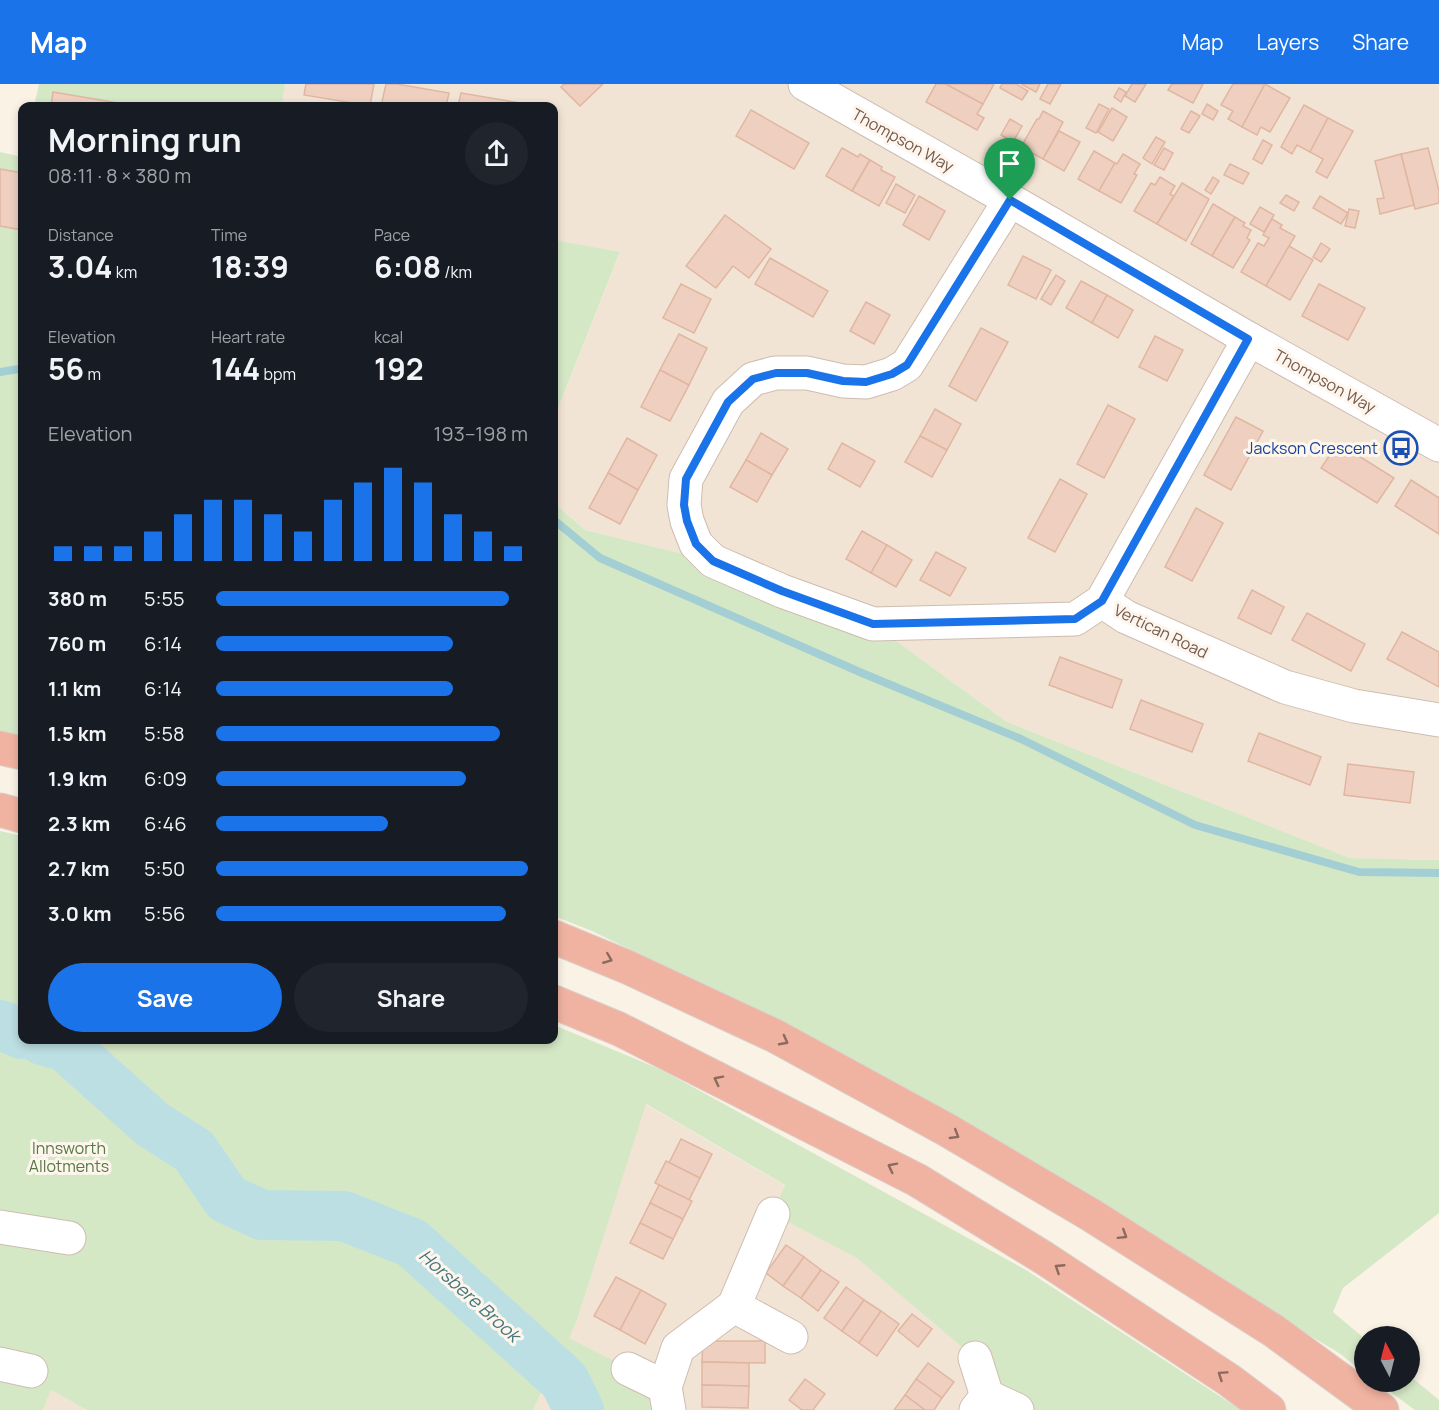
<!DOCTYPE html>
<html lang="en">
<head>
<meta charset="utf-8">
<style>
  :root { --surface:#171b24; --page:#20242c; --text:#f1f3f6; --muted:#9ea1a6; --accent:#1a73e8 }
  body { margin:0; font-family:Manrope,sans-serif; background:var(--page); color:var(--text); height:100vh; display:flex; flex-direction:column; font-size:22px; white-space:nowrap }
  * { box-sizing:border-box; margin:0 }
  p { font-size:20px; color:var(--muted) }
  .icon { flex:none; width:33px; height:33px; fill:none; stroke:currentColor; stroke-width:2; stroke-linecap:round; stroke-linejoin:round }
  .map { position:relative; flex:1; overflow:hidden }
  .side { position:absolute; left:18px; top:18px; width:540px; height:942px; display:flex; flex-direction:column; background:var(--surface); border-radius:12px; box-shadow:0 3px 9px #0003 }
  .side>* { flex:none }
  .needle { width:39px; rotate:353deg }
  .fabs { position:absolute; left:1354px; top:1242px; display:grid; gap:12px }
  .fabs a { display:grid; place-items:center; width:66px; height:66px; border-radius:50%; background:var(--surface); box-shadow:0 3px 9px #0003; font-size:30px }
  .pin { position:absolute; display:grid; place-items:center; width:51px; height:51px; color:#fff; margin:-62px -26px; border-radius:50% 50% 50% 0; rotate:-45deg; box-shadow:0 0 6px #0007 }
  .pin .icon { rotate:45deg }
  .round { display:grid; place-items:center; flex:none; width:63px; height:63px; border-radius:32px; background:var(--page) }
  .headline { display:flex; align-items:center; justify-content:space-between; height:102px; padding:0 30px }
  h1 { font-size:33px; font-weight:700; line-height:45px }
  .stats { display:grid; grid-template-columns:repeat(3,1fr); gap:9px; height:102px; padding:6px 30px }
  .stats div { display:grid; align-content:center }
  .stats b { font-size:30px; font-weight:700 }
  .stats small { font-size:16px; font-weight:400 }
  .stats p { font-size:16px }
  .chart { height:168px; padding:12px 30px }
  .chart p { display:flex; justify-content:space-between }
  .chart svg { width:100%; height:108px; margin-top:6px; stroke:var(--accent); stroke-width:6 }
  .primary-button { display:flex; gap:12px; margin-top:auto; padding:12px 30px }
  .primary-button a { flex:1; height:69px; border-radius:36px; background:var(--accent); color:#fff; font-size:24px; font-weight:700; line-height:69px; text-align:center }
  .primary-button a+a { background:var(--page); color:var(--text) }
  ul { padding:0 30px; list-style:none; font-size:20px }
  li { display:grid; grid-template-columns:96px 72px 1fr; align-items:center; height:45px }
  li i { height:15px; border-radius:8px; background:var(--accent) }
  header { display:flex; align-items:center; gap:36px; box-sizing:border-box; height:84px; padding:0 30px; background:var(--accent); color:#fff }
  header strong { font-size:28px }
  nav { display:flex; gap:33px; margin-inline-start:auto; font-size:21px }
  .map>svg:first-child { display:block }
  .residential { fill:#f2e4d5 }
  .green { fill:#d5e8c6 }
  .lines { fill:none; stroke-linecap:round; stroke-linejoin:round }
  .stream { stroke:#a3cfd4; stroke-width:8 }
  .river { stroke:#bcdfe3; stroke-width:50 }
  .building { fill:#efd0c0; stroke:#e0b6a1; stroke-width:1.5 }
  .minor-casing { stroke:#cebcb0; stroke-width:35 }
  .highway-casing { stroke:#d8d0cd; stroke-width:35 }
  .minor { stroke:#fff; stroke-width:33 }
  .highway { stroke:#f1b3a1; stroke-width:33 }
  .oneway { stroke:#8c6a5e }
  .route-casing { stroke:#fff; stroke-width:12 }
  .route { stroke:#1a73e8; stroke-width:8 }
  .labels { text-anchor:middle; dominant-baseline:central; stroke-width:6; stroke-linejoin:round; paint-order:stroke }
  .street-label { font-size:16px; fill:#73584d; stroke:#fef6ec }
  .transit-label { font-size:16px; fill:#164399; stroke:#fef6ec; text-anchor:end }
  .park-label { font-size:16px; fill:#567845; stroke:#fef6ec }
  .water-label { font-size:18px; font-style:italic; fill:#44777e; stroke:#fef6ec }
</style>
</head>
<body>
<header>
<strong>Map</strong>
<nav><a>Map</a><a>Layers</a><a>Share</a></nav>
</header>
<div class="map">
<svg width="1439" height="1326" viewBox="0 0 1439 1326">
  <rect width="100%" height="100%" fill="#fbf2e6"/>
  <g class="residential">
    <polygon points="285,0 1439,0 1439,776 1350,774 1007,638 873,540 713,477 585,446 554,419 554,334 620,169 554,156 554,22 282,22"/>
    <polygon points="645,1020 786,1102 1165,1326 533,1326 577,1236"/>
    <polygon points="51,1306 87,1326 43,1326"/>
  </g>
  <g class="green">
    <polygon points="39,0 285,0 282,22 34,22"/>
    <polygon points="0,68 22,73 22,655 0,649"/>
    <polygon points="554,156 620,168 554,334"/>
    <polygon points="554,419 585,446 713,477 873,540 1007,638 1350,774 1439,776 1439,1129 1343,1204 1333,1228 1365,1255 1365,1289 1339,1269 814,955 592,847 554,832"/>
    <polygon points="0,747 22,752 22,956 554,956 554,941 662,986 1026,1186 1241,1326 1017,1326 975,1274 857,1174 773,1130 785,1101 646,1020 577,1236 569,1254 665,1303 669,1326 561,1326 545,1301 533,1326 87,1326 51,1306 43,1326 0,1326"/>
    <polygon points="1410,1292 1439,1316 1439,1326 1415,1326 1377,1298 1410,1298"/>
  </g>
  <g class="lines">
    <g class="stream">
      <polyline points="0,288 19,285 22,286"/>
      <polyline points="554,436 600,474 862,589 1021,655 1195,741 1359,788 1439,789"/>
    </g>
    <g class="river">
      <polyline points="0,941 22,950"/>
      <polyline points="42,956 66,963 152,1040 194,1067 227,1115 262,1131 344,1132 412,1159 564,1296 579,1326"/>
    </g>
  </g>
  <g class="building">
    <polygon points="306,0 374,0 370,22 304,11"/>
    <polygon points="386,0 397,0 449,9 446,22 381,22"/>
    <polygon points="564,0 603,0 580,22 561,3"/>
    <polygon points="936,0 946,0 983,20 977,30 984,34 977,46 926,18"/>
    <polygon points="946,0 994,0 983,20"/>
    <polygon points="1002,0 1016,0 1028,7 1022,16 1000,4"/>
    <polygon points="1021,0 1040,0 1036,8"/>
    <polygon points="1048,0 1061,0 1050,20 1040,15"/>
    <polygon points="1132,0 1146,0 1135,18 1125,12"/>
    <polygon points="1172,0 1203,0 1193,19 1168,6"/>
    <polygon points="1233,0 1265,0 1242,43 1228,35 1233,27 1221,21"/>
    <polygon points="1265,0 1290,14 1270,48 1261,43 1257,51 1242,43"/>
    <polygon points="1119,4 1126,8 1121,18 1114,13"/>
    <polygon points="53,8 136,22 51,22"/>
    <polygon points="461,9 526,20 526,22 458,22"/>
    <polygon points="1099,20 1109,25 1096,49 1086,44"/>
    <polygon points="1207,20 1218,27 1213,36 1202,30"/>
    <polygon points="1304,21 1328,34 1310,68 1297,61 1292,70 1281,63"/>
    <polygon points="1112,24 1127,33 1113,57 1098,48"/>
    <polygon points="751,26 809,59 794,85 736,52"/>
    <polygon points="1043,27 1063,38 1043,75 1021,63 1037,35 1039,35"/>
    <polygon points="1191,27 1200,32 1189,49 1181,45"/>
    <polygon points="1328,34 1353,47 1327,94 1316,88 1323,75 1310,68"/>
    <polygon points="1010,35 1022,42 1013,58 1001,51"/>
    <polygon points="1059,47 1080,58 1064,87 1043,75"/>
    <polygon points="1156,53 1165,58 1152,80 1143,74"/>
    <polygon points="1263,56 1272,61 1262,80 1253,75"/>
    <polygon points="842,64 858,73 860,70 870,76 852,107 826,92"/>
    <polygon points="1164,64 1173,69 1164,86 1154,81"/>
    <polygon points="1428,64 1439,107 1439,119 1415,125 1401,70"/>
    <polygon points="1094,67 1115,79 1099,107 1078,95"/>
    <polygon points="1123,70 1140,80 1134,90 1137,91 1121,119 1099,107 1115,79 1117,80"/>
    <polygon points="1401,70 1414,121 1380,130 1377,115 1384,114 1375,77"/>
    <polygon points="870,76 882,83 881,86 895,93 879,122 852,107"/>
    <polygon points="1230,80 1249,89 1243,100 1224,91"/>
    <polygon points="0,85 22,89 22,146 0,142"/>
    <polygon points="1160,93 1175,102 1170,110 1174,112 1157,140 1134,127 1151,99 1155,101"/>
    <polygon points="1213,93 1219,97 1211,110 1205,106"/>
    <polygon points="1182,99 1209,115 1186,157 1157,140"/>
    <polygon points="896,100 915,111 905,129 886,119"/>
    <polygon points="1286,111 1299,118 1294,127 1280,119"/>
    <polygon points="919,112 945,127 929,156 903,141"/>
    <polygon points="1320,112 1348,129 1341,140 1313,124"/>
    <polygon points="1213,120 1235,133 1212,172 1191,160"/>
    <polygon points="1260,123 1274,131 1264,148 1250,140"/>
    <polygon points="1349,125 1359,127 1355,144 1345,142"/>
    <polygon points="725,131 771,165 749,194 733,182 716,204 686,182"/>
    <polygon points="1235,133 1245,139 1243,142 1251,146 1247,154 1250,156 1233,184 1212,172"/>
    <polygon points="1272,135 1282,141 1280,144 1295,152 1266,202 1241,188 1258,159 1264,162 1269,154 1263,151"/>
    <polygon points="1321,159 1330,165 1321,178 1313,173"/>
    <polygon points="1289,162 1313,176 1290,216 1266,202"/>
    <polygon points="1023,172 1051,186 1036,215 1008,201"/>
    <polygon points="770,174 828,207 813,233 755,200"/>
    <polygon points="1056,191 1065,197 1051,221 1041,215"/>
    <polygon points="1081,197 1107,211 1092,239 1066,224"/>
    <polygon points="681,200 711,215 694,249 663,234"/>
    <polygon points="1319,200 1365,224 1348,256 1302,232"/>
    <polygon points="1107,211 1133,226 1118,254 1092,239"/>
    <polygon points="866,218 890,231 874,260 850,247"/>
    <polygon points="981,244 1008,258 976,317 949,302"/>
    <polygon points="679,250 707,264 689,301 660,286"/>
    <polygon points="1155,252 1183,266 1167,297 1139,283"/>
    <polygon points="660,286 689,301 670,337 641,323"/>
    <polygon points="1108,321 1135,335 1104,394 1077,380"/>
    <polygon points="935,325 961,340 947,366 920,352"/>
    <polygon points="1236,333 1263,347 1231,406 1204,391"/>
    <polygon points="761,349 788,365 772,391 746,376"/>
    <polygon points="920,352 947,366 932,393 905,378"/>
    <polygon points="627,354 657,371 638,406 608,389"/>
    <polygon points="842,359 875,377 860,403 828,385"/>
    <polygon points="1338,359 1394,394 1377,419 1321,384"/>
    <polygon points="746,376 772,391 757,418 730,403"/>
    <polygon points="608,389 638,406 620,440 589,424"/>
    <polygon points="1060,395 1087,410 1055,468 1028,454"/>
    <polygon points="1411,396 1439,414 1439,450 1395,422"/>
    <polygon points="1196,424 1223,439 1192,497 1165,483"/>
    <polygon points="862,447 887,461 871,489 846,475"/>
    <polygon points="887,461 912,476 896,503 871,489"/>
    <polygon points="936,468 966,484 950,512 920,496"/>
    <polygon points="1252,506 1284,523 1271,550 1238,534"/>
    <polygon points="1307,529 1365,560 1351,587 1292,556"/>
    <polygon points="1402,548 1439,568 1439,603 1387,575"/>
    <polygon points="1060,573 1122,596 1112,624 1049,601"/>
    <polygon points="1141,616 1203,640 1192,668 1130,645"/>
    <polygon points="1259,649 1321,673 1310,701 1248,677"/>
    <polygon points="1348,680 1414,688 1410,719 1344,711"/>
    <polygon points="681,1055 712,1070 700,1094 669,1079"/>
    <polygon points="666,1077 700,1094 689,1116 655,1099"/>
    <polygon points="659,1101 692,1117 683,1135 650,1119"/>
    <polygon points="650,1119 683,1135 673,1155 640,1139"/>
    <polygon points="640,1139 673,1155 663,1175 630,1159"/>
    <polygon points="786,1161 804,1173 783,1202 766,1189"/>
    <polygon points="804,1173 821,1186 801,1214 783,1202"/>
    <polygon points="821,1186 839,1198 818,1227 801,1214"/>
    <polygon points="616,1193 641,1206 620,1246 594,1232"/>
    <polygon points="846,1203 864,1216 842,1247 824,1234"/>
    <polygon points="641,1206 666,1220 645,1260 620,1246"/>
    <polygon points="864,1216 881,1227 859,1259 842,1247"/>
    <polygon points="881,1227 899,1240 877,1272 859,1259"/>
    <polygon points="912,1230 932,1245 918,1263 898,1247"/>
    <polygon points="703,1257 765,1257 765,1279 702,1278"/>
    <polygon points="702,1278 749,1279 749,1302 702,1301"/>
    <polygon points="928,1279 954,1298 942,1314 916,1295"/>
    <polygon points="805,1295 825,1310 813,1326 802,1326 789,1316"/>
    <polygon points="916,1295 942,1314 934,1326 925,1326 905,1311"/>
    <polygon points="702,1301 749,1302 748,1324 702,1323"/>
    <polygon points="905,1311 925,1326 894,1326"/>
  </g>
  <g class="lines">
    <g class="minor-casing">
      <g id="minor">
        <polyline points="805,0 1010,116 1249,255 1439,361"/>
        <polyline points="1010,116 907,281 892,290 866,298 843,297 807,289 775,289 753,295 728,318 686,395 684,421 687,437 696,460 713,477 782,507 873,540 1075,535 1102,517"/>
        <polyline points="1249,255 1102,517 1126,533 1285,603 1354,622 1439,636"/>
        <polyline points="0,1143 69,1154"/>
        <polyline points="734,1222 773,1130"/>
        <polyline points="975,1274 987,1312"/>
        <polyline points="0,1280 31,1287"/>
        <polyline points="628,1285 665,1303"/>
        <polyline points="669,1326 665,1303 678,1264 734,1222 791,1253"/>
        <polyline points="976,1326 987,1312 1017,1326"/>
      </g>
    </g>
    <g class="highway-casing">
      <g id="highway">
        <polyline points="0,664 22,669"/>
        <polyline points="0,726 22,732"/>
        <polyline points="554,853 627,883 775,952 947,1046 1091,1131 1274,1247 1382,1326"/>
        <polyline points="554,918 619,945 917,1096 1044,1174 1229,1296 1269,1326"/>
      </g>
    </g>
    <use href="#minor" class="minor"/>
    <use href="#highway" class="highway"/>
  </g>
  <defs><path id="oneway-chevron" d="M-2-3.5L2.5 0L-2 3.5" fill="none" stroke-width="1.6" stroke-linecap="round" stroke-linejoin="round" transform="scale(1.5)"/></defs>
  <g class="oneway">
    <use href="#oneway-chevron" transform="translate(608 875) rotate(22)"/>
    <use href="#oneway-chevron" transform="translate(784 957) rotate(28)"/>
    <use href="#oneway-chevron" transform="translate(718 996) rotate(-153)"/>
    <use href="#oneway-chevron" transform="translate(955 1051) rotate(31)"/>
    <use href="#oneway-chevron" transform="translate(892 1083) rotate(-153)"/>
    <use href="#oneway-chevron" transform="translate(1123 1151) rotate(32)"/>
    <use href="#oneway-chevron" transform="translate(1059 1184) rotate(-147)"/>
    <use href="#oneway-chevron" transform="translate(1222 1291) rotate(-146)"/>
  </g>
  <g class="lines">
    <g class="route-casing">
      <polygon id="route" points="1010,116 1248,255 1102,517 1075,535 873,540 782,507 713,477 696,460 687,437 684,421 686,395 728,318 753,295 776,289 807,289 843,297 866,298 892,290 907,281"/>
    </g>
    <use href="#route" class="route"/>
  </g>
  <defs>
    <g id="bus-ring" transform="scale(1.725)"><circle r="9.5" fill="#fef6ec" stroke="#1a4fb4" stroke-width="1.5"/><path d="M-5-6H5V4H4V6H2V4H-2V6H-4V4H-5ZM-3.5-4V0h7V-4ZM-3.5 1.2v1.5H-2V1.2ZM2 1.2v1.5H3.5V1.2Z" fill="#1a4fb4"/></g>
  </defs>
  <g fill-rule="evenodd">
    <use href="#bus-ring" x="1401" y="364"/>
  </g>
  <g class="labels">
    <g class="street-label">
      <text transform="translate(903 56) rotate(29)">Thompson Way</text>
      <text transform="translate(1325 297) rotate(29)">Thompson Way</text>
      <text transform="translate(1161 547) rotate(26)">Vertican Road</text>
    </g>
    <g class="transit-label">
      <text x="1378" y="364">Jackson Crescent</text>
    </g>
    <g class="park-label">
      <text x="69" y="1064">Innsworth<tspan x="69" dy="18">Allotments</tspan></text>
    </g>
    <g class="water-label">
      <text transform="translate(470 1211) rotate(42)">Horsbere Brook</text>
    </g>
  </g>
</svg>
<div class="fabs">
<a><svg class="needle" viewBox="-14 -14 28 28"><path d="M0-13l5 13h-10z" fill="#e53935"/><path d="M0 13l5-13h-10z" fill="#9ea1a6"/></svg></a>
</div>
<div class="pin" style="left:1010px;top:116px;background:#1e9e55"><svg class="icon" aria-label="arrive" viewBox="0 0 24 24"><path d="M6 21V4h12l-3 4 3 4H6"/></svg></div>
<section class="side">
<div class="headline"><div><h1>Morning run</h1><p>08:11 · 8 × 380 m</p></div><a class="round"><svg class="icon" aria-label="share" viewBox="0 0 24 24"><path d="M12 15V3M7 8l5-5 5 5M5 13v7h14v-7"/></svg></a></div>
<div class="stats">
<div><p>Distance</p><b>3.04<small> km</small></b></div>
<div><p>Time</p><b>18:39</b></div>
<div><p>Pace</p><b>6:08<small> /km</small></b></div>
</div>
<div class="stats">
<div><p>Elevation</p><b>56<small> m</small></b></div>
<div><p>Heart rate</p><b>144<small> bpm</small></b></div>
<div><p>kcal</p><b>192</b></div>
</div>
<div class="chart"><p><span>Elevation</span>193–198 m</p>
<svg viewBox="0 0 160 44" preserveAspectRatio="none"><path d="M5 44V38M15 44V38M25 44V38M35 44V32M45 44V25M55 44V19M65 44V19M75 44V25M85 44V32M95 44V19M105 44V12M115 44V6M125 44V12M135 44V25M145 44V32M155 44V38"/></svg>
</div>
<ul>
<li><b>380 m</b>5:55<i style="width:94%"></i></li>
<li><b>760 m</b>6:14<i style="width:76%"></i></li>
<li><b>1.1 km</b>6:14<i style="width:76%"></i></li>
<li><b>1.5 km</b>5:58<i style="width:91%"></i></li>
<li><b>1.9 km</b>6:09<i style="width:80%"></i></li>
<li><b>2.3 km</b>6:46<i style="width:55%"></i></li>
<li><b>2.7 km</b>5:50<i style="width:100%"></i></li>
<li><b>3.0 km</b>5:56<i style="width:93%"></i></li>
</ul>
<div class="primary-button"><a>Save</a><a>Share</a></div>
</section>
</div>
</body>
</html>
